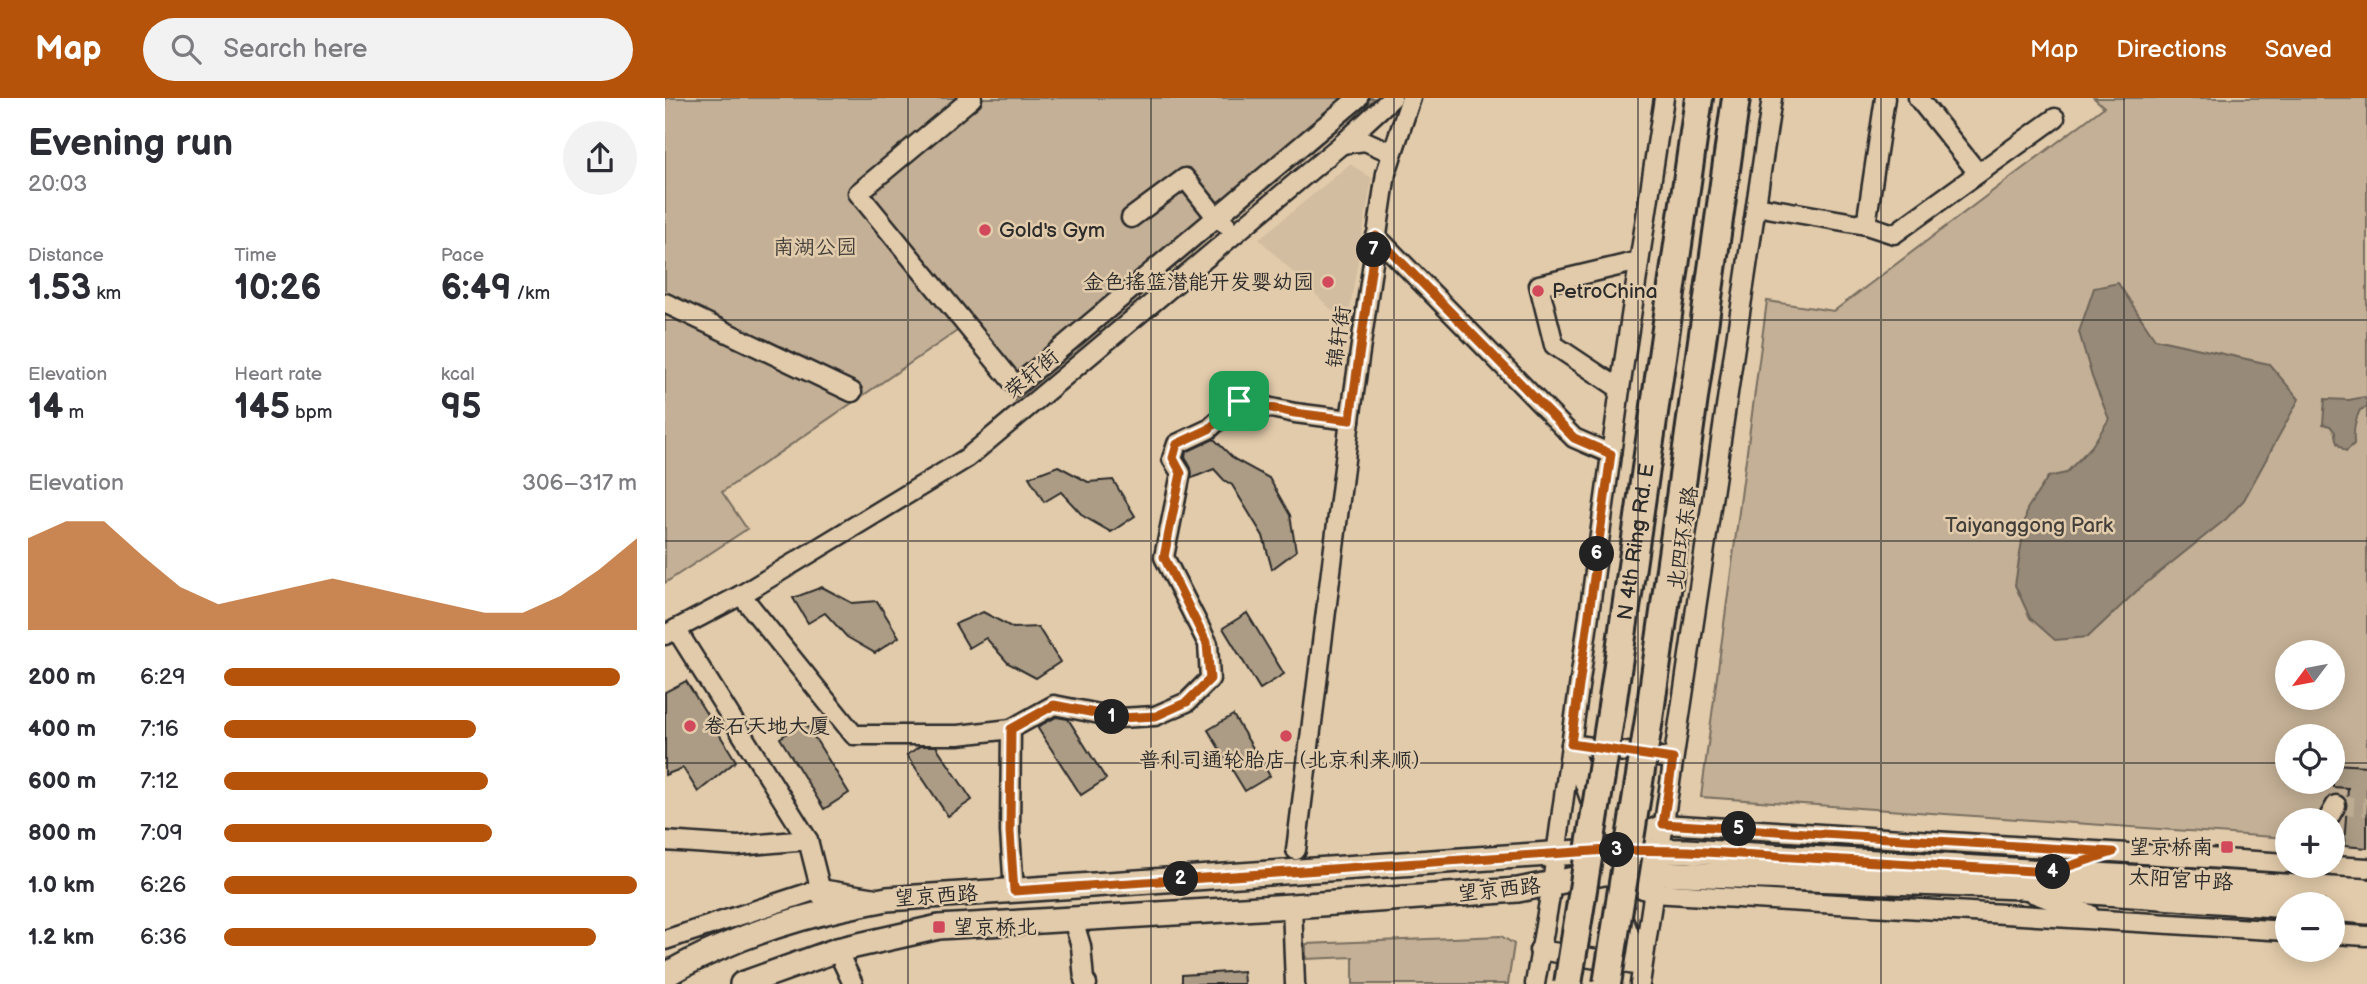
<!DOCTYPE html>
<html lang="en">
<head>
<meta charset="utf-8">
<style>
  :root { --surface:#fff; --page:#f2f2f3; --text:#2b2b33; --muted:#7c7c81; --accent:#b45309 }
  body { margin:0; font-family:"Balsamiq Sans","LXGW WenKai TC",sans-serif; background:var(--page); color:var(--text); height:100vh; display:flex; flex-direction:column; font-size:26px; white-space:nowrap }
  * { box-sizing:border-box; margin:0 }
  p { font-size:23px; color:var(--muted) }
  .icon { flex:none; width:38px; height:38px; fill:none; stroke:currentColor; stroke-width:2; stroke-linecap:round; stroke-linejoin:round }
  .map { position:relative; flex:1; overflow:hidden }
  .details { display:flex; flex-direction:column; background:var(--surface); width:665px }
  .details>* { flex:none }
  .needle { width:46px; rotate:238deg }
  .controls { position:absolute; left:1610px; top:542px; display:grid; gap:14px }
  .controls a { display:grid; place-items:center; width:70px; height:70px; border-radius:50%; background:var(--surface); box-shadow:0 4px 18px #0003; font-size:35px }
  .pin { position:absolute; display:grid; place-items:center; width:60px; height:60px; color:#fff; margin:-30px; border-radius:14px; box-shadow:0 4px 10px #0006 }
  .km { position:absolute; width:35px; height:35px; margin:-18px; border-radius:50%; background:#222; color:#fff; font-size:19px; line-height:35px; text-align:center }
  .round { display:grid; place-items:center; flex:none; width:74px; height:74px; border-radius:37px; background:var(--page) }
  .overview { display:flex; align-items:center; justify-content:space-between; height:119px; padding:0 28px }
  h1 { font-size:38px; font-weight:800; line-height:52px }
  .stats { display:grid; grid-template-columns:repeat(3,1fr); gap:10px; height:119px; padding:7px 28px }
  .stats div { display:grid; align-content:center }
  .stats b { font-size:35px; font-weight:800 }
  .stats small { font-size:19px; font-weight:400 }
  .stats p { font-size:19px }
  .chart { height:196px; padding:14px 28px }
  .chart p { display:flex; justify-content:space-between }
  .chart svg { width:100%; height:126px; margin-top:7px; fill:var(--accent); opacity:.7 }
  ul { padding:0 28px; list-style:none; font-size:23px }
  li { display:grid; grid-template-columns:112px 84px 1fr; align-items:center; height:52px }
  li i { height:18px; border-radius:9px; background:var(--accent) }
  header { display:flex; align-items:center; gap:42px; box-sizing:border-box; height:98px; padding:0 35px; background:var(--accent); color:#fff }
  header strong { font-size:33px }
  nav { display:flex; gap:38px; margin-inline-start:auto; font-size:24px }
  .search { width:490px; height:63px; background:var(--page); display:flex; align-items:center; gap:18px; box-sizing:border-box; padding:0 24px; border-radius:38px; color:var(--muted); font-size:26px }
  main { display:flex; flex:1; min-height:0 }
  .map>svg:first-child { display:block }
  .built { fill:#d2bda0 }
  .green { fill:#c4b096; stroke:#786e60; stroke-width:2; fill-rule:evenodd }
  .water { fill:#978a78; stroke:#6c6459; stroke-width:2 }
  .building { fill:#ac9c85; stroke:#2b2b2b; stroke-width:2 }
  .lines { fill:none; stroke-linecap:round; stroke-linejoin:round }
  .minor-tunnel { stroke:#bdab91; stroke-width:18; stroke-dasharray:18 9; stroke-linecap:butt }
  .minor-casing { stroke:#2b2b2b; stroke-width:23 }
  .major-casing { stroke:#2b2b2b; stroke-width:28 }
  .highway-casing { stroke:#2b2b2b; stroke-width:32 }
  .minor { stroke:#e2cbab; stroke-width:18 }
  .major { stroke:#e2cbab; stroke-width:23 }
  .highway { stroke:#e2cbab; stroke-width:26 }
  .highway-bridge-casing { stroke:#2b2b2b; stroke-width:32; stroke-linecap:butt }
  .highway-bridge { stroke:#e2cbab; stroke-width:26 }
  .route-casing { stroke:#fff; stroke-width:14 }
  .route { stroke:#b45309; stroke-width:9 }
  .grid { fill:none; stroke:#2b2b2b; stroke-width:2; stroke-opacity:0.55 }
  .poi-dot { fill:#d1495b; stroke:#e2cbab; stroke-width:2.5 }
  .labels { text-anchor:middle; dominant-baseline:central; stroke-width:5; stroke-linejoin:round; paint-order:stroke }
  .poi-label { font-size:21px; fill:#2b2b2b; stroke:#e2cbab; text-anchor:start }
  .park-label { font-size:21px; fill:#423f3b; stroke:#e2cbab }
  .street-label { font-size:21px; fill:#2b2b2b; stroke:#e2cbab }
</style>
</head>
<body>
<header>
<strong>Map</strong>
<div class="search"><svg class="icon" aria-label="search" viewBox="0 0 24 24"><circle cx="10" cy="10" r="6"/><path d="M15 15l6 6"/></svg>Search here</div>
<nav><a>Map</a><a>Directions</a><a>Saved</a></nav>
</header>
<main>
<section class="details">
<div class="overview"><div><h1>Evening run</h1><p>20:03</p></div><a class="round"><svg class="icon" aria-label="share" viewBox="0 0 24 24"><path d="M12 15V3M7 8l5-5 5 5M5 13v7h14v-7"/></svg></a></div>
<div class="stats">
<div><p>Distance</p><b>1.53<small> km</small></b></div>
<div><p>Time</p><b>10:26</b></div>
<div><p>Pace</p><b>6:49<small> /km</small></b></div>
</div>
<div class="stats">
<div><p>Elevation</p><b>14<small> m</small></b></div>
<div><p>Heart rate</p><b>145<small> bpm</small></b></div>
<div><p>kcal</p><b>95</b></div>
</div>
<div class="chart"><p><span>Elevation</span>306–317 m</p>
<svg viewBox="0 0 160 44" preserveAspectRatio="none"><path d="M0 44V12L10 6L20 6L30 18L40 29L50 35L60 32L70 29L80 26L90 29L100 32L110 35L120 38L130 38L140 32L150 23L160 12V44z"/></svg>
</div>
<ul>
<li><b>200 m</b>6:29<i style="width:96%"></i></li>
<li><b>400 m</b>7:16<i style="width:61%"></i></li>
<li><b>600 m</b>7:12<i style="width:64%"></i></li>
<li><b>800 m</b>7:09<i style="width:65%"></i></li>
<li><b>1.0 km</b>6:26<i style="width:100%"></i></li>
<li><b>1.2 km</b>6:36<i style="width:90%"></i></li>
</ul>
</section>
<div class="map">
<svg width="1702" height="886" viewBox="0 0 1702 886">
  <rect width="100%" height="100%" fill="#e2cbab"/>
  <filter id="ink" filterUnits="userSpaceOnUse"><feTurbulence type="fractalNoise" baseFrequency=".0143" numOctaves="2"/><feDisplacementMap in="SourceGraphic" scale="14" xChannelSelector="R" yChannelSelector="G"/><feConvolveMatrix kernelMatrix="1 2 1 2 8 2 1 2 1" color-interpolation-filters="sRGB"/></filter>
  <g filter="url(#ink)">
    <polygon class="built" points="685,66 707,80 682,227 594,141"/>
    <g class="green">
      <polygon points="0,0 710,0 350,303 295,231 57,394 82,431 0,485"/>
      <path d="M 1429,0 L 1702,0 L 1702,746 L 1668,743 L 1668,723 L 1622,723 L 1622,740 L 1036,699 L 1102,203 L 1169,213 L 1439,9 ZM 1622,555 L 1668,555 L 1668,600 L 1622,600 ZM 1622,639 L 1668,639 L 1668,684 L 1622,684 Z"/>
      <polygon points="836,838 849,846 843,886 688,886 688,859 641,861 641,846"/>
    </g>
    <g class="water">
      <polygon points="1453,185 1490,241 1604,266 1634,301 1579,402 1561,421 1475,490 1423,539 1390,542 1365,520 1350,487 1362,411 1383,379 1401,375 1427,348 1444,321 1427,279 1414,234 1429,190"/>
      <path d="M 1699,299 L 1702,303 L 1702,309 L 1695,312 C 1689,323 1688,333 1689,346 L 1681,353 C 1672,347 1670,344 1670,334 L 1665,328 L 1658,326 L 1660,301 L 1684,302 Z"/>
    </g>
    <g class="building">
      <polygon points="549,341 569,361 604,380 625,417 631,453 607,471 598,438 567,387 559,382 549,371 527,380 526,370 520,359 521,354"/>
      <polygon points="393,368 423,384 448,382 470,418 446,434 418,418 396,394 379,404 364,379"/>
      <polygon points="157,489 187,505 212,503 234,539 210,555 182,539 160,515 143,525 128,500"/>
      <polygon points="318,514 348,530 373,529 395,564 371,580 343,565 321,540 304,550 290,526"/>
      <polygon points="582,515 619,576 595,591 558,530"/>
      <polygon points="21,583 71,663 33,694 18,670 0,677 0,594"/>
      <polygon points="568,617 605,678 580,693 543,632"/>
      <polygon points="391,619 403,621 441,681 416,697 372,629"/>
      <polygon points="140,624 184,695 159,711 115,640"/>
      <polygon points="255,648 271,648 307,702 283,718 242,657"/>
      <polygon points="1668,666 1702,668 1702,750 1679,748 1683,690 1668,689"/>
      <polygon points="578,873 579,886 517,886 517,877"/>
    </g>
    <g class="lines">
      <polyline class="minor-tunnel" points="1671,707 1702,709"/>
      <g class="minor-casing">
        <g id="minor">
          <polyline points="307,0 193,95 351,288 693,0"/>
          <polyline points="1253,0 1313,75"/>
          <polyline points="677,46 700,43 727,55"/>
          <polyline points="1091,108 1201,127 1229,136 1390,20"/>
          <polyline points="466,120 520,80 552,120 561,126"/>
          <polyline points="1201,127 1220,0"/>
          <polyline points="711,138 909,340 946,356"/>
          <polyline points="0,205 187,294"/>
          <polyline points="955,291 889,247 874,187 974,163"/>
          <polyline points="76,497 189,637 293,637 346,631 389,607 455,620 490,618 522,604 545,581 543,546 499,459 516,375 507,361 512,346 544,331 574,303 630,315 685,322"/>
          <polyline points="11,531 143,742 161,813"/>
          <polyline points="0,537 76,497 302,360 572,134 677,46 727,0"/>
          <polyline points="346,631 345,734 349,793"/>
          <polyline points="928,710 906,646 1008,661"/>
          <polyline points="1662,723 1671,707"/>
          <polyline points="0,743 73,748 143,742"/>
          <polyline points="959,744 998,726 1622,765"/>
          <polyline points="631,752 685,322 721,75 746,0"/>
          <polyline points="1668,768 1702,770"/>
          <polyline points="949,779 988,795 1622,833"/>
          <polyline points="1368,795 1424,816"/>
          <polyline points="627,808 630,886"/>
          <polyline points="955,813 977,868"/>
          <polyline points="408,822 416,848 419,882 422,886"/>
          <polyline points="1668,836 1702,838"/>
          <polyline points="0,842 155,791 211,800"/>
          <polyline points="172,852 188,886"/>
          <polyline points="874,852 977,868"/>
          <polyline points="870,886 887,786 955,291 999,0"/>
          <polyline points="975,886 1107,0"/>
        </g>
      </g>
      <g class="major-casing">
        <g id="major">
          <polyline points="1668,811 1702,814"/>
          <path d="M 0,878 C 16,867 34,859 52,851 C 107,826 163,812 222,801 L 943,752 L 1022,753 L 1702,793"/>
          <polyline points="77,886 172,852 274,829 627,808 853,792 939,775 990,775 1355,789 1622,808"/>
        </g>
      </g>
      <g class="highway-casing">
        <g id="highway">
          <path id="s1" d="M 946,615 L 1034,0"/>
          <polyline points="984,621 1071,0"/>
        </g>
      </g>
      <use href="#minor" class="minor"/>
      <use href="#major" class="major"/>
      <use href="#highway" class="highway"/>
      <g class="highway-bridge-casing">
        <g id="highway-bridge">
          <polyline points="903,886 946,615"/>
          <polyline points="942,886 984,621"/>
        </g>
      </g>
      <use href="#highway-bridge" class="highway-bridge"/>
    </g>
  </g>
  <g class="lines" filter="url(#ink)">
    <g class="route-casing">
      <polygon id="route" points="711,138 909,340 946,356 906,646 1008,661 998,726 1448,754 1386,774 1022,753 943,752 349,793 345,734 346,631 389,607 455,620 491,618 522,604 545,581 542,546 499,459 516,375 508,360 512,346 544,331 574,303 630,315 685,322"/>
    </g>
    <use href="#route" class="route"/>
  </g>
  <path class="grid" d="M 243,0 L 243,886M 486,0 L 486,886M 729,0 L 729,886M 973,0 L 973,886M 1216,0 L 1216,886M 1459,0 L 1459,886M 0,222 L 1702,222M 0,443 L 1702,443M 0,665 L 1622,665M 1668,665 L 1702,665"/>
  <g class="poi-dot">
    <circle cx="320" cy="132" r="7"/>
    <circle cx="663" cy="184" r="7"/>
    <circle cx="873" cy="193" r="7"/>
    <circle cx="25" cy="628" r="7"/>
    <circle cx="621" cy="638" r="7"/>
    <rect x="1555" y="742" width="14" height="14" rx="3.5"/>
    <rect x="267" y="822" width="14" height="14" rx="3.5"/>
  </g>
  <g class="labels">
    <g class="poi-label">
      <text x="334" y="132">Gold's Gym</text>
      <text x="649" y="184" text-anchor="end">金色摇篮潜能开发婴幼园</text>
      <text x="887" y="193">PetroChina</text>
      <text x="39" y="628">卷石天地大厦</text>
      <text x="621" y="662" text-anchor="middle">普利司通轮胎店（北京利来顺）</text>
      <text x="1548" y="749" text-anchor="end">望京桥南</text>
      <text x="288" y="829">望京桥北</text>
    </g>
    <g class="park-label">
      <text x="150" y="149">南湖公园</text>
      <text x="1364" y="427">Taiyanggong Park</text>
    </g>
    <g class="street-label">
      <text transform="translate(674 239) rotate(-82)">锦轩街</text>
      <text transform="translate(367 276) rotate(-40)">荣轩街</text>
      <text transform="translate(1018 440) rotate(-81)">北四环东路</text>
      <text stroke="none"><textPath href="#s1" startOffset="173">N 4th Ring Rd. E</textPath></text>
      <text transform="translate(1516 782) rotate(3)">太阳宫中路</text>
      <text transform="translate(834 792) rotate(-6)">望京西路</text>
      <text transform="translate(271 798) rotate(-4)">望京西路</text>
    </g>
  </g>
</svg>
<div class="controls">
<a><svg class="needle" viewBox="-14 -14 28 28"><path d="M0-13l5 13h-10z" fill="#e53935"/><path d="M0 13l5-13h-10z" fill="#7c7c81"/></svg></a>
<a><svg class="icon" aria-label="locate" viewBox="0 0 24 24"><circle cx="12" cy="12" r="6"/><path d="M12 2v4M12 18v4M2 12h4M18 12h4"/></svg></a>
<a>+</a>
<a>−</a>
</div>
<div class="pin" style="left:574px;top:303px;background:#1e9e55"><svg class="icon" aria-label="arrive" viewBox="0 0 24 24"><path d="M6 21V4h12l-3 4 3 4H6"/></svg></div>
<b class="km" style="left:447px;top:619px">1</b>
<b class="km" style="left:516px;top:781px">2</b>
<b class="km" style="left:952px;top:752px">3</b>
<b class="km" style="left:1388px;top:774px">4</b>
<b class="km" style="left:1074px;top:731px">5</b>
<b class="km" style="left:932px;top:456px">6</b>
<b class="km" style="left:709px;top:152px">7</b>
</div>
</main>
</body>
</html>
